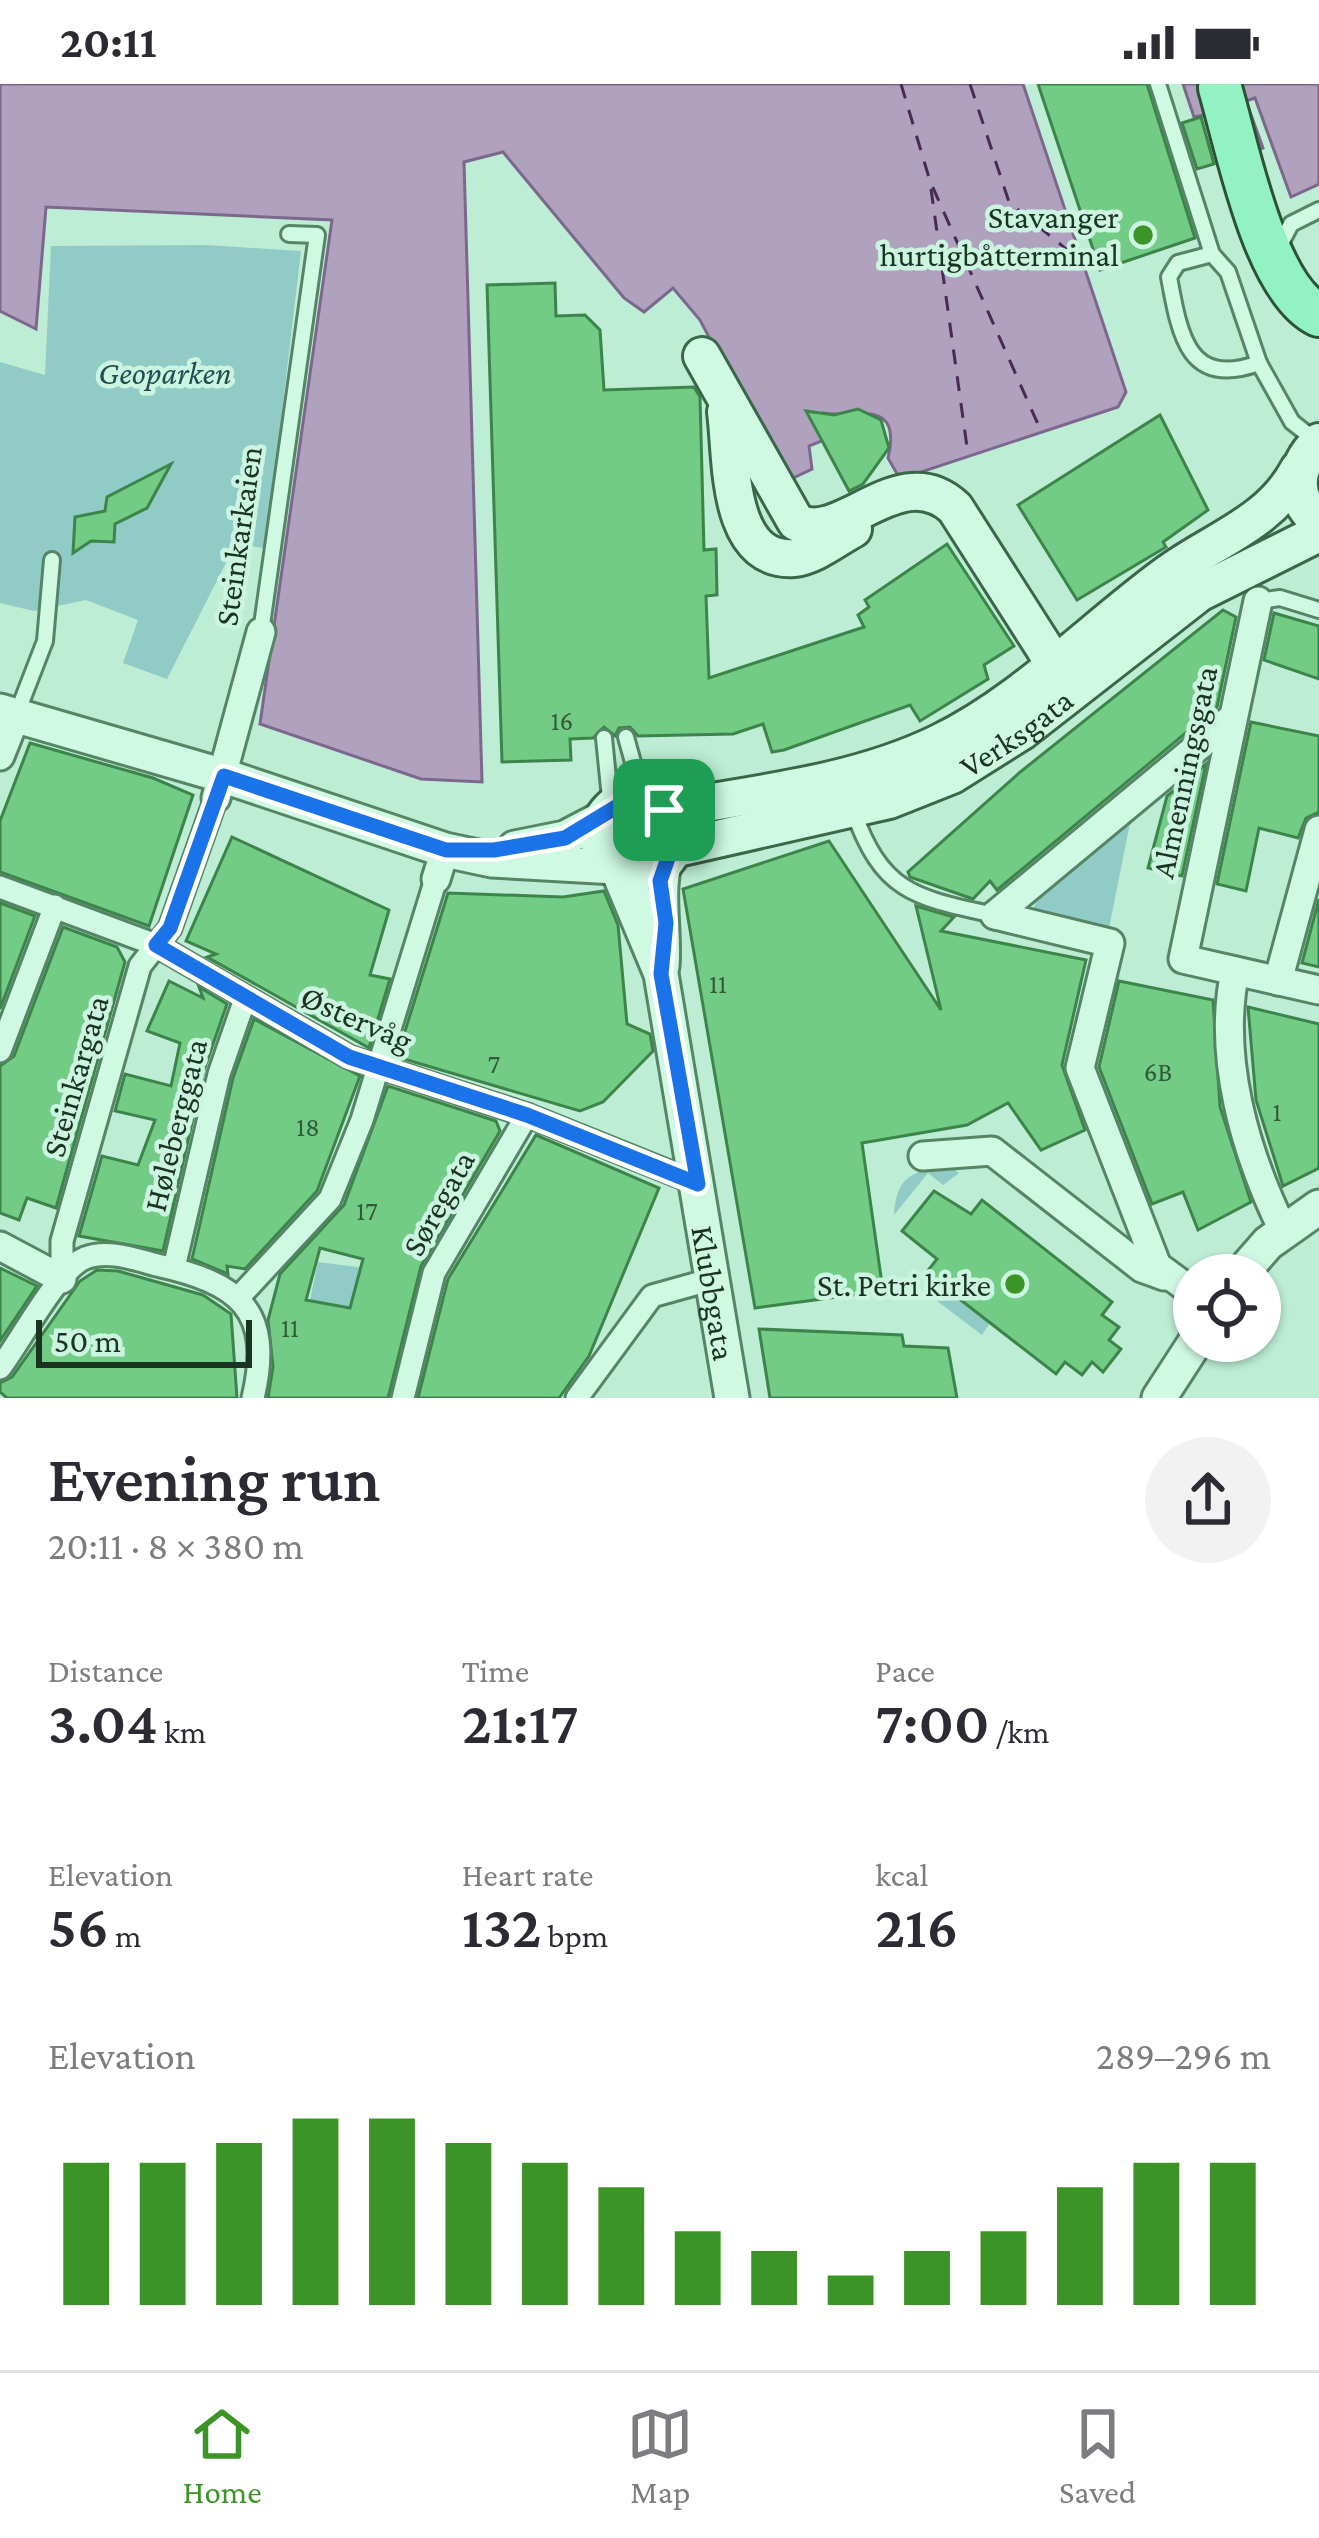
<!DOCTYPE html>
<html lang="en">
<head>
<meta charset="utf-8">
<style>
  :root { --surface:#fff; --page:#f2f2f3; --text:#2b2b33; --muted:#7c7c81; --line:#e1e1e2; --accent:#3d9426 }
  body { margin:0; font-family:"Crimson Pro",serif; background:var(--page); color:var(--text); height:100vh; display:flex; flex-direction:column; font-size:45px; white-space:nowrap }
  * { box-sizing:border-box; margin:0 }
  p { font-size:39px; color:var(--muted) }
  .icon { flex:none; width:66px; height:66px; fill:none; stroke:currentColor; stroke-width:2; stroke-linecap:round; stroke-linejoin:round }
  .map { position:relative; height:1314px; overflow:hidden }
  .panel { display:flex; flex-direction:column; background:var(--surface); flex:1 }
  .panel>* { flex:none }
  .fabs { position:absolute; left:1173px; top:1170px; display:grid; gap:24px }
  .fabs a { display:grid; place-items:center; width:108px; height:108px; border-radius:50%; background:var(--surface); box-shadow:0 3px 9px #0004; font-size:60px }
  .scale { position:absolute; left:36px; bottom:30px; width:216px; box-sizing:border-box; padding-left:12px; border:6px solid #1b3422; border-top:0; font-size:33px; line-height:42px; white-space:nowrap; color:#1b3422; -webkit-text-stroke:9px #ccf5e1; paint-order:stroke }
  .pin { position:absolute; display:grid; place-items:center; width:102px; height:102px; color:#fff; margin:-51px; border-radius:24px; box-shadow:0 6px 18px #0006 }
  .round { display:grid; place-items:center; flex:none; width:126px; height:126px; border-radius:63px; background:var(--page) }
  .summary { display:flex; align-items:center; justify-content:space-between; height:204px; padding:0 48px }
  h1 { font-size:66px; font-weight:600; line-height:90px }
  .metrics { display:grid; grid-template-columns:repeat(3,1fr); gap:18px; height:204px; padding:12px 48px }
  .metrics div { display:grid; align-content:center }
  .metrics b { font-size:60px; font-weight:600 }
  .metrics small { font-size:33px; font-weight:400 }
  .metrics p { font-size:33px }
  .chart { height:336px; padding:24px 48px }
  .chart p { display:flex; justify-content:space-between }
  .chart svg { width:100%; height:216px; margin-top:12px; stroke:var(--accent); stroke-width:6 }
  .status { display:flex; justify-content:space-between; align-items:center; height:84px; padding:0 60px; background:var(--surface); direction:ltr }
  .status svg { height:33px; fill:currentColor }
  .tabs { display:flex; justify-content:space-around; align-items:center; height:168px; border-top:3px solid var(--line); background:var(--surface); font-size:33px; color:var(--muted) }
  .tabs a { display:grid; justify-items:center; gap:6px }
  .tabs .on { color:var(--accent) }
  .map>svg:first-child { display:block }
  .green { fill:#91cbc6 }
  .water { fill:#b0a1bf; stroke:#7c688c; stroke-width:3 }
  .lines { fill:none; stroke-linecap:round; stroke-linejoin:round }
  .ferry { stroke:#492a54; stroke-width:3; stroke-dasharray:15 12; stroke-linecap:butt }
  .building { fill:#72cc85; stroke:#3c844a; stroke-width:3; fill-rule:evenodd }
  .service-casing { stroke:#568566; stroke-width:20 }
  .pedestrian-casing { stroke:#568566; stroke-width:27 }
  .minor-casing { stroke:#568566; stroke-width:33 }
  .tertiary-casing { stroke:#568566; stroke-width:39 }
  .secondary-casing { stroke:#3a6747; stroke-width:42 }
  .primary-casing { stroke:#2b5235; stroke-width:48 }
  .service { stroke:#d0f9e4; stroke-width:14 }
  .pedestrian { stroke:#d0f9e4; stroke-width:21 }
  .minor { stroke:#d0f9e4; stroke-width:27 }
  .tertiary { stroke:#d0f9e4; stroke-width:33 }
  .secondary { stroke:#d0f9e4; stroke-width:36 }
  .primary { stroke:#93f2c1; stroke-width:42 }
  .route-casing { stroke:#fff; stroke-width:24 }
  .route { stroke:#1a73e8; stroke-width:15 }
  .poi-dot { fill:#3d9426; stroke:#ccf5e1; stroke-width:4.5 }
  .labels { text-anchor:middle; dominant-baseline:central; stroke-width:9; stroke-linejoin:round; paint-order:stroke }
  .number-label { font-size:27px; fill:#315a3b }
  .poi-label { font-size:33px; fill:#1b3422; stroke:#ccf5e1; text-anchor:end }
  .park-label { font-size:33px; font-style:italic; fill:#224e51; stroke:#ccf5e1 }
  .street-label { font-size:33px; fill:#1b3422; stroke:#ccf5e1 }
</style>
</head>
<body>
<div class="status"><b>20:11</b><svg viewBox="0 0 49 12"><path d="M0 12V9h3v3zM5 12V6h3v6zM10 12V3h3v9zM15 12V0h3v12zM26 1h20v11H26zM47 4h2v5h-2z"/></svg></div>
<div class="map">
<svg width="1319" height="1314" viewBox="0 0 1319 1314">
  <rect width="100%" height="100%" fill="#bdedd5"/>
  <g class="green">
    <polygon points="207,161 301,167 266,464 235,461 167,595 123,579 138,536 86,516 34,527 0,519 0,278 45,291 51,162"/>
    <polygon points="1132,729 1108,849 1040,833 1033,825 1041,808"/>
    <path d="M 951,1083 L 959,1089 L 943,1101 L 928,1089 L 894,1131 C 896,1091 915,1085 951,1083 Z"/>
    <polygon points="318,1178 365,1184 339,1283 309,1221"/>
    <polygon points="938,1198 990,1239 982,1251 928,1210"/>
  </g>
  <g class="water">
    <path d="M 0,0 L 1023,0 L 1126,308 L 1118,323 L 900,395 L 888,374 C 903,312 853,335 824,329 L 824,356 L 809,362 L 812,385 L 793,394 L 777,382 L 700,236 L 673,204 L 644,228 L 624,214 L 503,68 L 464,78 L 482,698 L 421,695 L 260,640 L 332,136 L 46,123 L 36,245 L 0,227 Z"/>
    <polygon points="1183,0 1319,0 1319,100 1291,113 1255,14 1246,17 1263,64 1219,78 1204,31 1194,33"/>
  </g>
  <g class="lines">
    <g class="ferry">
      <polyline points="901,0 930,97 1041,347"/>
      <polyline points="970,0 1009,118 1083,179"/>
      <polyline points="931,105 968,370"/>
    </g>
  </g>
  <g class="building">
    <polygon points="1038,0 1147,0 1195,154 1100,186"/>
    <polygon points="1201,33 1214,80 1197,85 1182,39"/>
    <polygon points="555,199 556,232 585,231 600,246 604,306 694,303 700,313 704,466 716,465 717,511 706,512 709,594 864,543 858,531 869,523 865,516 947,460 1014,562 984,581 988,595 920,637 910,621 784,666 772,668 763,640 733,650 638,652 630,643 619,644 615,652 604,643 593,654 570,655 571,676 502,678 487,201"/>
    <polygon points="858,325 881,336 889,364 863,400 849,407 806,327 834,331"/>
    <polygon points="1160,331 1208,426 1163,458 1166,463 1077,516 1018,421"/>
    <polygon points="171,380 147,424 115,440 114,458 91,457 73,469 75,433 105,427 107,413"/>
    <polygon points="1223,526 1236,533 1217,623 997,806 990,797 973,815 910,793 908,788 1019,689"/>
    <polygon points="1274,529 1319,542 1319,595 1264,576"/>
    <polygon points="1251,638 1319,652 1319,728 1306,734 1298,754 1259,744 1246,807 1217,800"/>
    <polygon points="30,659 153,694 193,711 149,842 0,788 0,737"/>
    <polygon points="1206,680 1182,792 1148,784 1167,712"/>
    <polygon points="232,753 389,826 370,891 390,895 369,964 207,873 216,870 186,857"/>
    <polygon points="829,757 941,926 916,822 954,833 941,847 1086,876 1062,981 1085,1046 1041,1066 1008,1019 967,1041 862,1059 883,1207 755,1224 683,805"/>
    <polygon points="604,807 618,841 627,940 650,950 653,967 603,1018 580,1027 397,973 448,809 563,813"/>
    <polygon points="1319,815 1319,883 1302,879"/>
    <polygon points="0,819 35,832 0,925"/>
    <polygon points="63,843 117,863 125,878 56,1124 27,1114 19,1136 0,1129 0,982 14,972"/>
    <polygon points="169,897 203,914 199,903 227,920 204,986 163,1167 79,1152 102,1072 138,1081 155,1036 115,1027 125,990 171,1002 180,959 147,947"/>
    <polygon points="1119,897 1213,916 1220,1023 1251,1118 1198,1146 1183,1108 1152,1120 1099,983"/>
    <polygon points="1248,923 1319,940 1319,1084 1283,1102 1256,1016"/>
    <polygon points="254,935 360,992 317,1107 245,1185 227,1182 228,1190 192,1175 233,994"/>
    <path d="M 388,1002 L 496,1037 L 500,1047 L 421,1182 L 388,1314 L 268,1314 L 273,1283 L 268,1236 L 280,1190 L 344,1121 ZM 320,1164 L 363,1175 L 350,1224 L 306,1216 Z"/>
    <polygon points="536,1051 659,1104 589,1272 559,1314 418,1314 448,1195"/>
    <polygon points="934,1107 971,1130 982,1116 1112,1218 1102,1231 1119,1243 1109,1256 1121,1265 1103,1288 1092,1278 1082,1291 1065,1278 1056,1290 926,1189 937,1175 902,1147"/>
    <polygon points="0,1184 37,1202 0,1257"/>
    <polygon points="118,1187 203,1211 231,1230 237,1314 7,1314 0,1308 0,1299 12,1293 80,1197 97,1186"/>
    <polygon points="759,1245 902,1251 904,1262 948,1264 957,1314 770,1314"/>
  </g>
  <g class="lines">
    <g class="service-casing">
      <g id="service">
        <path d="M 1158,0 L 1212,170 L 1228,188 L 1259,279 C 1189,304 1180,254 1169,193 L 1178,179 L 1212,170"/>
        <polyline points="1280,161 1291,140 1319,126"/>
        <polyline points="1259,279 1292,338 1315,356"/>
        <polyline points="1258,517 1280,514 1319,526"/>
        <polyline points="261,548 317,151 289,150"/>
        <polyline points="16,632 45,557 52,476"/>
        <polyline points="626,653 634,682 653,718"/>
        <polyline points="604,654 611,724"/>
        <path d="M 853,726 C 882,809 915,814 995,831"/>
      </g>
    </g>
    <g class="pedestrian-casing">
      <g id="pedestrian">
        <polyline points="0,803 156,861 349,973 527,1031 699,1100"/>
        <polyline points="0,967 55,822"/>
        <polyline points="174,1184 219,990 245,915"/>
        <polyline points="62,1195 62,1157 140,882 170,844 216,714"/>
        <polyline points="239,1213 330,1115 362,1036 436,795"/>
        <path d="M 0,1284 C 20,1258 58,1185 85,1174 C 108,1165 134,1175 157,1181 C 238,1199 274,1225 253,1314"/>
        <polyline points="403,1314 434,1189 527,1031"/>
        <polyline points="577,1314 652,1212 713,1195"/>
      </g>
    </g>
    <g class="minor-casing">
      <g id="minor">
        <polyline points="1258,517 1183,875 1319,906"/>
        <polyline points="0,672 16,632"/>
        <polyline points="216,714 261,548"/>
        <polyline points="436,795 445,766"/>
        <polyline points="995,831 1110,859 1080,984 1157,1182 1194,1209"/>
        <polyline points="995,831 1230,636"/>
        <path d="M 1235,887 C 1217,973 1245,1068 1283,1146"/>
        <polyline points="1278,897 1319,746"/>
        <polyline points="923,1072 992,1067 1142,1184 1164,1192"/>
        <polyline points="0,1162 62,1195"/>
      </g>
    </g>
    <g class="tertiary-casing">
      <g id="tertiary">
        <polyline points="0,627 224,692 445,766 492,776 615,783"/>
        <polyline points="515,764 565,754 603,734"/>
        <path id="s1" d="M 618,787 L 661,890 L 732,1314"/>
        <path d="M 662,882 C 665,850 655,802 666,776"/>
        <polyline points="1240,1191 1268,1159 1319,1123"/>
        <polyline points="1159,1314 1196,1257"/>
      </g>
    </g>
    <g class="secondary-casing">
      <g id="secondary">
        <path d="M 702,272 L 796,438 C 841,463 900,372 955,424 L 1054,579"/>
        <path d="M 726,328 C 732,370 725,479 794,474 C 814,472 836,454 853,445"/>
        <path d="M 1319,358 C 1293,383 1291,414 1319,438"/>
        <circle cx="637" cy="752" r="38"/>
        <path d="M 664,726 C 754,710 855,700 939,659 C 1022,619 1091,546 1166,491 C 1213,456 1270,440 1299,385"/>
        <path id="s2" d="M 673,765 L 889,716 L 952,691 L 1022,647 L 1199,509 L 1319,449"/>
      </g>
    </g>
    <g class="primary-casing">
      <path id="primary" d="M 1220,4 C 1237,61 1264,205 1319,231"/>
    </g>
    <use href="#service" class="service"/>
    <use href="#pedestrian" class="pedestrian"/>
    <use href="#minor" class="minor"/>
    <use href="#tertiary" class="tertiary"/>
    <use href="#secondary" class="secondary"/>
    <use href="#primary" class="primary"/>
  </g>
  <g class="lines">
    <g class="route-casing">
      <polygon id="route" points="224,692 446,766 494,766 565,754 631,714 664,726 675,754 660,797 666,839 661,890 698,1100 527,1031 349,973 156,861 170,844"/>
    </g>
    <use href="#route" class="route"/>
  </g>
  <g class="poi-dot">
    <circle cx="1143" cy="151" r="12"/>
    <circle cx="1015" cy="1200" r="12"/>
  </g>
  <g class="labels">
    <g class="number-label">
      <text x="562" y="637">16</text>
      <text x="718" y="900">11</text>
      <text x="494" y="980">7</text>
      <text x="1158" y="988">6B</text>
      <text x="1277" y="1028">1</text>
      <text x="308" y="1043">18</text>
      <text x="367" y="1127">17</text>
      <text x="290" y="1244">11</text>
    </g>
    <g class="poi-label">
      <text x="1119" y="132">Stavanger<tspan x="1119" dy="38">hurtigbåtterminal</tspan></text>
      <text x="991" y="1200">St. Petri kirke</text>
    </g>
    <g class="park-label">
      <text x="165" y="288">Geoparken</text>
    </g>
    <g class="street-label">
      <text transform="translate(238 452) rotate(-82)">Steinkarkaien</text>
      <text stroke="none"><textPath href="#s2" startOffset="366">Verksgata</textPath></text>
      <text transform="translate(1184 688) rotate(-78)">Almenningsgata</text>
      <text transform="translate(357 934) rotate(24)">Østervåg</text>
      <text transform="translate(75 992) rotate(-74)">Steinkargata</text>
      <text transform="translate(175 1041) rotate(-76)">Høleberggata</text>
      <text transform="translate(438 1119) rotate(-61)">Søregata</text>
      <text stroke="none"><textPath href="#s1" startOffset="435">Klubbgata</textPath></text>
    </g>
  </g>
</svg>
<div class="fabs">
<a><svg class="icon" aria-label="locate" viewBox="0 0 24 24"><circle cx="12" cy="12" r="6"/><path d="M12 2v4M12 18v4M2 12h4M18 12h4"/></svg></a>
</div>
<div class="scale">50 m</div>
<div class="pin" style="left:664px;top:726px;background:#1e9e55"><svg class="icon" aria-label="arrive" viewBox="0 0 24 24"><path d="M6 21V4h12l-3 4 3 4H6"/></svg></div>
</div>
<section class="panel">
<div class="summary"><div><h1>Evening run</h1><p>20:11 · 8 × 380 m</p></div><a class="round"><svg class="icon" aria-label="share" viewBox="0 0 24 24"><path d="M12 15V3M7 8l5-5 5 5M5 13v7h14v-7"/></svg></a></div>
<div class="metrics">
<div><p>Distance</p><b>3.04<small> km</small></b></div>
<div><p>Time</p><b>21:17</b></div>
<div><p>Pace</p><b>7:00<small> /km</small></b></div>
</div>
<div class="metrics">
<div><p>Elevation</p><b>56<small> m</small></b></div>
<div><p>Heart rate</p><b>132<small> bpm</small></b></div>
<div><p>kcal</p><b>216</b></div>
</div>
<div class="chart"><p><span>Elevation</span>289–296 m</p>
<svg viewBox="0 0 160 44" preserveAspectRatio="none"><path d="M5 44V15M15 44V15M25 44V11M35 44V6M45 44V6M55 44V11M65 44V15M75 44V20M85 44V29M95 44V33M105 44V38M115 44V33M125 44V29M135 44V20M145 44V15M155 44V15"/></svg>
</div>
</section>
<nav class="tabs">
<a class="on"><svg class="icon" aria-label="home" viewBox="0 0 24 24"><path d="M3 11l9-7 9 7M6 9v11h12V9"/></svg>Home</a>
<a><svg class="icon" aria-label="map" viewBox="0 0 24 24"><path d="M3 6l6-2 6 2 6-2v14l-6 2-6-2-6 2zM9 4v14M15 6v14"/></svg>Map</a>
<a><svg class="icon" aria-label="saved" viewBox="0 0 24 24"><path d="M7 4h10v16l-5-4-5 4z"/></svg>Saved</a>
</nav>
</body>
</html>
